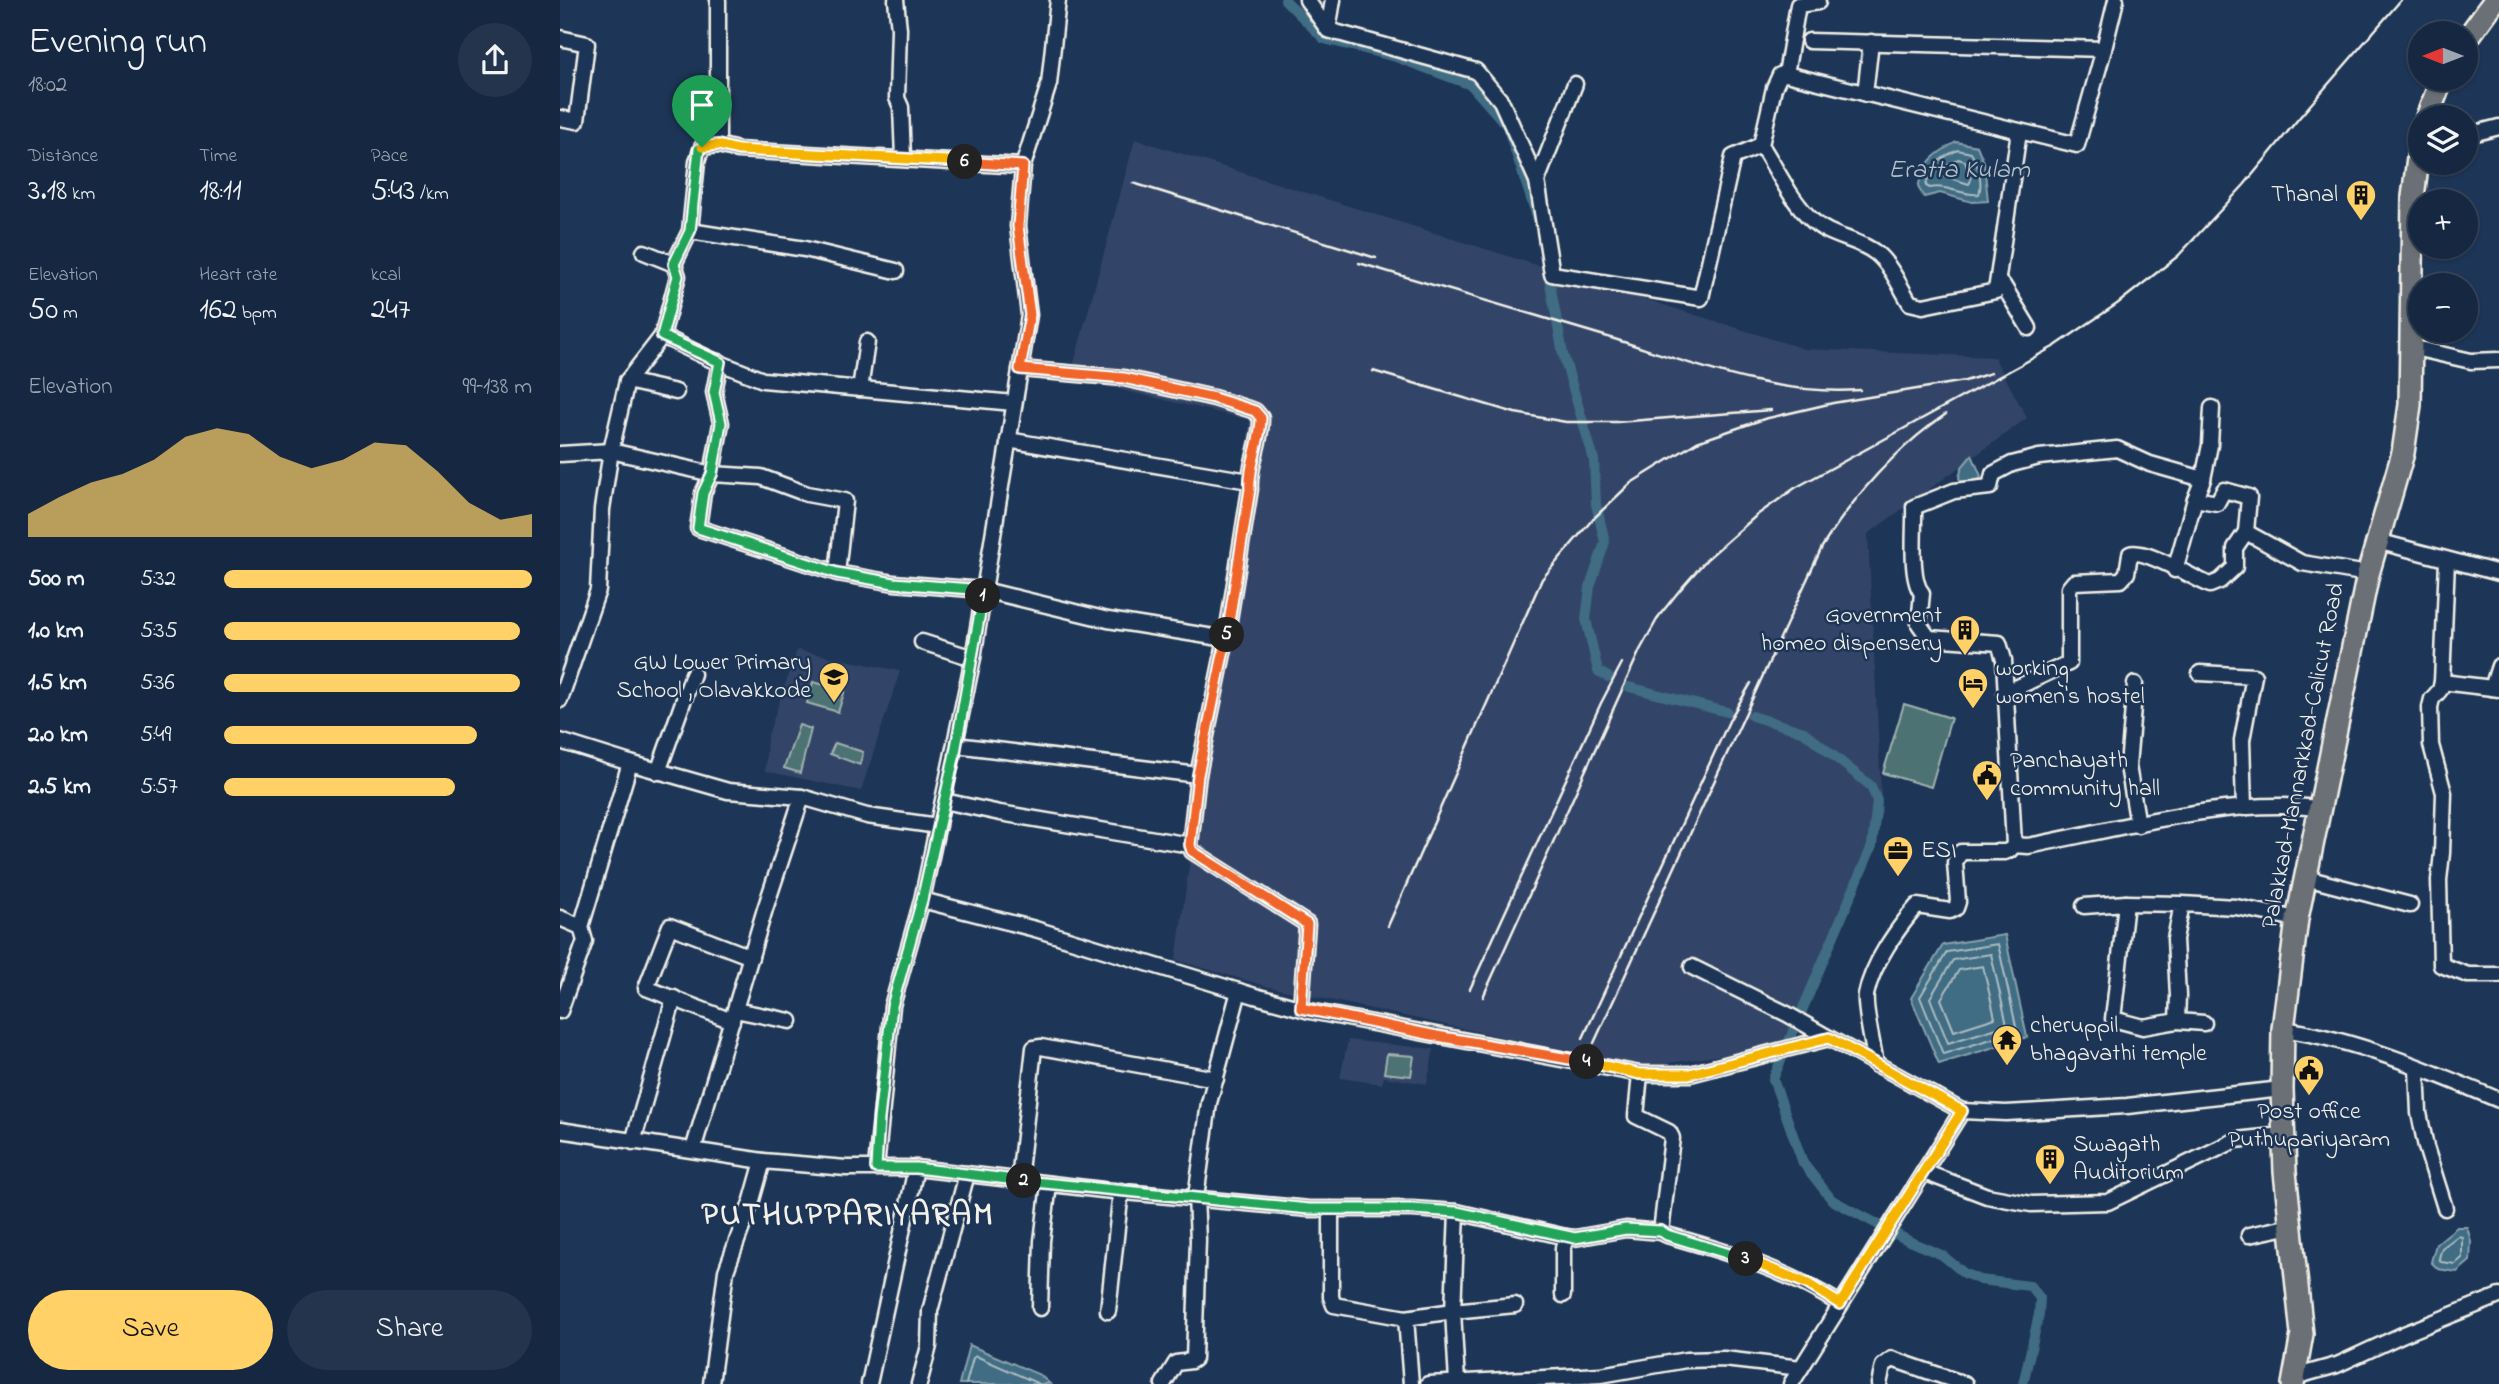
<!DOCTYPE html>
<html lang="en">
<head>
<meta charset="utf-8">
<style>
  :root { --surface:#162841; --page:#23344c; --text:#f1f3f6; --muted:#9ea6b1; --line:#35445a; --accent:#ffd166 }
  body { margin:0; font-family:"Indie Flower",sans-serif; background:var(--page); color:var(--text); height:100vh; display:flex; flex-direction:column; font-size:26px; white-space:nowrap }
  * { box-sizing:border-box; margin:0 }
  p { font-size:23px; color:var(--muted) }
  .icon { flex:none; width:38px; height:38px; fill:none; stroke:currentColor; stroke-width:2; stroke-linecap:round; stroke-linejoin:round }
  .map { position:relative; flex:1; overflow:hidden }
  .drawer { display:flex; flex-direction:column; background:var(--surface); width:560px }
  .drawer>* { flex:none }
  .needle { width:46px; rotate:270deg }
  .controls { position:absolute; left:1848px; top:21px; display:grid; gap:14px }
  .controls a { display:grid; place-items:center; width:70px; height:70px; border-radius:50%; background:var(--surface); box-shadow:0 2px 5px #0004,0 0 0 2px var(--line); font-size:35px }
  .pin { position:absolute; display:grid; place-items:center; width:60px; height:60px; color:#fff; margin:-72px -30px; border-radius:50% 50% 50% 0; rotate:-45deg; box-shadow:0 0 7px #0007 }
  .pin .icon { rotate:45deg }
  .km { position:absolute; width:35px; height:35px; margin:-18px; border-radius:50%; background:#222; color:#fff; font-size:19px; line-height:35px; text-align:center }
  .round { display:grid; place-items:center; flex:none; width:74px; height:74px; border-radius:37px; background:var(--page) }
  .head { display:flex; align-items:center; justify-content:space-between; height:119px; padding:0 28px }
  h1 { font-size:38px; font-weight:600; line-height:52px }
  .metrics { display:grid; grid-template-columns:repeat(3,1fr); gap:10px; height:119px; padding:7px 28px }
  .metrics div { display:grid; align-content:center }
  .metrics b { font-size:30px; font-weight:600 }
  .metrics small { font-size:19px; font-weight:400 }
  .metrics p { font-size:19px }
  .chart { height:196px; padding:14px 28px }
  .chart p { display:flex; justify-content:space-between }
  .chart svg { width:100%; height:126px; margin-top:7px; fill:var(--accent); opacity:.7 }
  .primary-button { display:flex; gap:14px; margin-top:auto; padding:14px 28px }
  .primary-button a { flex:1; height:80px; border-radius:42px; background:var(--accent); color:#111; font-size:28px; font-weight:600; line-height:80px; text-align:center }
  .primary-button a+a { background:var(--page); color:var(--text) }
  ul { padding:0 28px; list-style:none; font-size:23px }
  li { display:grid; grid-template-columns:112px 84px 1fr; align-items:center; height:52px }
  li i { height:18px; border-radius:9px; background:var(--accent) }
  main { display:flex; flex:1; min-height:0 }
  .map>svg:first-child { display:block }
  .built { fill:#324468 }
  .green { fill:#4e7273; stroke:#a1b2ae; stroke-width:2 }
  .water { fill:#406c84; stroke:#88a1ac; stroke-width:2 }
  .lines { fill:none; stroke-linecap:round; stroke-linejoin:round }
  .shore { stroke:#acbcc0; stroke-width:2 }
  .stream { stroke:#88a1ac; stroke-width:2.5 }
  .canal { stroke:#406c84; stroke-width:10 }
  .minor-casing { stroke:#f4f1e8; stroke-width:19 }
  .highway-casing { stroke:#f4f1e8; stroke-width:26 }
  .minor { stroke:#1d3557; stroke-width:14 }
  .highway { stroke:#6a7074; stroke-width:21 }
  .rail { stroke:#f4f1e8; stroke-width:2.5 }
  .split-1-casing { stroke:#fff; stroke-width:14 }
  .split-2-casing { stroke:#fff; stroke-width:14 }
  .split-3-casing { stroke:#fff; stroke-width:14 }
  .split-4-casing { stroke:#fff; stroke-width:14 }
  .split-5-casing { stroke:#fff; stroke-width:14 }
  .split-6-casing { stroke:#fff; stroke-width:14 }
  .split-7-casing { stroke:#fff; stroke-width:14 }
  .split-1 { stroke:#22a559; stroke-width:9 }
  .split-2 { stroke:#22a559; stroke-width:9 }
  .split-3 { stroke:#22a559; stroke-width:9 }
  .split-4 { stroke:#f5b400; stroke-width:9 }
  .split-5 { stroke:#f0652b; stroke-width:9 }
  .split-6 { stroke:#f0652b; stroke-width:9 }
  .split-7 { stroke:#f5b400; stroke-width:9 }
  .labels { text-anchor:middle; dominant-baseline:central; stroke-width:5; stroke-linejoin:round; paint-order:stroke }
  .poi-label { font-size:24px; fill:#f4f1e8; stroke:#1d3557; text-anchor:start }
  .street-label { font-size:24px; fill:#f4f1e8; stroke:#1d3557 }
  .water-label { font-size:26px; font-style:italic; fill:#b5c2c5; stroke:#1d3557 }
  .district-label { font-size:32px; font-weight:bold; letter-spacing:2px; fill:#f4f1e8; stroke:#1d3557 }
</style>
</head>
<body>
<main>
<section class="drawer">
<div class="head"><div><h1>Evening run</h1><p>18:02</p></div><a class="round"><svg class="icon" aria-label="share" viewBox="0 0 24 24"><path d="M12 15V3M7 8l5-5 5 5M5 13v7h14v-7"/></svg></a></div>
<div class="metrics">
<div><p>Distance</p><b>3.18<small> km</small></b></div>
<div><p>Time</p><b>18:11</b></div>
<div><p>Pace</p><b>5:43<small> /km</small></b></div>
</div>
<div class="metrics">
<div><p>Elevation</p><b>50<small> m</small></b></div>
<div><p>Heart rate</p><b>162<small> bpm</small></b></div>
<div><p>kcal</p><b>247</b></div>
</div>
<div class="chart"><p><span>Elevation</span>99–138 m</p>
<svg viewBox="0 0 160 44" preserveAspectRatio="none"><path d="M0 44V36L10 30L20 25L30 22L40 17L50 9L60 6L70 8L80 16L90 20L100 17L110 11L120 12L130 21L140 32L150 38L160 36V44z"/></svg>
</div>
<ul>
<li><b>500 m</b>5:32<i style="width:100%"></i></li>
<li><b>1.0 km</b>5:35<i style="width:96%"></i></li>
<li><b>1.5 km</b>5:36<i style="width:96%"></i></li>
<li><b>2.0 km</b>5:49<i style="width:82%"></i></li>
<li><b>2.5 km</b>5:57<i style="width:75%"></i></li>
</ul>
<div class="primary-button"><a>Save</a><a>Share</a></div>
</section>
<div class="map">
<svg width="1939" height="1384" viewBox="0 0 1939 1384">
  <rect width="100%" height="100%" fill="#1d3557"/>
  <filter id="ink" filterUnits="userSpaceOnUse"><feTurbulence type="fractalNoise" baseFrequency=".0143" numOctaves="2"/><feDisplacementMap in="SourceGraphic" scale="14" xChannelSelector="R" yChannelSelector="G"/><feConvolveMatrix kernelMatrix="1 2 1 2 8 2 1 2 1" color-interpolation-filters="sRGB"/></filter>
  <g filter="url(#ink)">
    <g class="built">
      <polygon points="575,139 1244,349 1434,357 1467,418 1308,534 1322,812 1229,1045 1082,1067 709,987 616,960 690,420 510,378"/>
      <polygon points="237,650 340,671 301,791 205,771 207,738"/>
      <polygon points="788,1040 874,1049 867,1084 824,1077 822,1084 780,1078"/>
    </g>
    <g class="green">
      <polygon points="253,682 285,690 278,712 247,703"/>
      <polygon points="1344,704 1391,718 1371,787 1323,773"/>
      <polygon points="239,725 251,729 240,773 224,768"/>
      <polygon points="275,743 303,752 300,765 270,754"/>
      <polygon points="827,1054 854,1056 851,1076 824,1073"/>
    </g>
    <g class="water">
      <path d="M 1396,142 L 1417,146 L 1424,162 L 1428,201 L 1412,202 L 1380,193 L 1364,197 L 1358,187 C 1365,161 1373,155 1396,142 Z"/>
      <polygon points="1412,455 1421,476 1418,483 1403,486 1399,478 1402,467"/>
      <polygon points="1445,935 1467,1037 1379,1064 1351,998 1383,945"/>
      <polygon points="1897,1227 1907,1227 1911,1241 1910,1261 1897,1272 1878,1269 1871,1262 1876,1244"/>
      <polygon points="409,1345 480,1375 490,1384 399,1384"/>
    </g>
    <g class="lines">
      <g class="shore">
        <path d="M 1398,150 L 1411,153 C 1418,164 1423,182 1419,194 C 1402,196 1387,184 1370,188 L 1366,186 C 1369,167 1381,157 1398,150 Z"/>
        <polygon points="1398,159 1405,161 1411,180 1409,184 1380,175 1384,167"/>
        <polygon points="1438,944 1457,1031 1383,1054 1360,997 1387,952"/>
        <polygon points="1431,954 1447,1025 1388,1043 1370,998 1393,960"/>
        <polygon points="1423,966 1435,1018 1394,1031 1381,999 1399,970"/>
        <polygon points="1898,1236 1902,1237 1902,1258 1895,1264 1881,1262 1879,1258 1882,1248"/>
        <polyline points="406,1384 413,1358 416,1356 479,1384"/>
      </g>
      <polyline class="stream" points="1865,1318 1891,1308"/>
      <g class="canal">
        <polyline points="725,0 764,39 836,57 911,85 947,126 978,220"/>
        <polyline points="987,267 1003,354 1034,460 1036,504 1045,542 1030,587 1026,619 1038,671 1048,677"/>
        <polyline points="1069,687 1167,712"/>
        <polyline points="1192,716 1244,732 1311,786 1317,801 1312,846 1213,1079 1243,1163 1272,1200 1351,1242 1382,1255 1404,1273 1420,1280 1470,1286 1480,1298 1479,1314 1463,1384"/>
      </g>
      <g class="minor-casing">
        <g id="minor">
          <polyline points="158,0 158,145"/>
          <polyline points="336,0 339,29 337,98 341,107 343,158"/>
          <polyline points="747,0 768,30 916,71 941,101 977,181 992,274 1141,298 1173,157 1201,145"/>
          <polyline points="768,30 773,0"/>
          <polyline points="0,38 27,44 17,121 0,118"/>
          <polyline points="1249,41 1544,49 1556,0"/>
          <polyline points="1226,74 1238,5 1258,2"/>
          <polyline points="1305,94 1311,42"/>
          <path d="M 1459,131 L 1436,291 L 1363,306 L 1350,303 C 1340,287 1331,265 1316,253 C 1297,238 1271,238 1253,221 C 1230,200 1218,171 1201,145 L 1214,88 L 1220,75 L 1226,74 L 1517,145 L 1544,49"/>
          <polyline points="1906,131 1912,134 1939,127"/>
          <polyline points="977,181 1015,84"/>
          <polyline points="130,231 245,249 336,271"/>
          <polyline points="84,252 114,264 118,276 102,336 150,359 203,380 454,403"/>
          <polyline points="114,264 130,231 137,162 142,147 158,145 178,150 463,166"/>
          <polyline points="1438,288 1443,285 1469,328"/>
          <polyline points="1850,347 1911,361 1939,360"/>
          <polyline points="160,362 154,392 161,423 152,474 143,493 138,528 277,573"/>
          <path d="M 460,369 L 564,378 L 654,398 L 695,411 L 701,418 C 702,442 688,465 690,489 L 666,639 L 638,775 L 630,845 L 632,851 L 747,924 L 741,1008"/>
          <polyline points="67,381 116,392"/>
          <polyline points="300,389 307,342"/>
          <polyline points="448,440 689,481"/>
          <polyline points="0,454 51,451 152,474 201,477 247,494 285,501 277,573 334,583 424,590 548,620 666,639"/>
          <polyline points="1643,479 1650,445 1652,408"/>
          <polyline points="1817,541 1939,573"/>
          <polyline points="1887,560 1882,682 1880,690 1872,699 1870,707 1871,745 1884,793 1882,853 1879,880 1881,965 1908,975 1939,975"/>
          <polyline points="1615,570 1635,499"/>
          <polyline points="362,642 413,658"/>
          <polyline points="1939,666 1932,688 1939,689"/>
          <polyline points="1640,673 1694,676 1682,740 1684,808"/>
          <polyline points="1882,682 1932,688"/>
          <polyline points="1575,684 1568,766 1578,825"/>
          <path d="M 1445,693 L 1509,663 L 1509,588 L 1514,582 L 1561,580 L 1567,573 L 1570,554 C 1584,548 1633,578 1650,585 L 1660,581 L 1675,567 L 1675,548 L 1686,532"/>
          <polyline points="0,700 38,590 42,509 51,451 67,381 102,336"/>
          <polyline points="0,741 70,763 168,791 242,797 205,909 133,1150"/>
          <polyline points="396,745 638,775"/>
          <polyline points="98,772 133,674"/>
          <polyline points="242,797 307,816 378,826"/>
          <polyline points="384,801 440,813 630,845"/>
          <path d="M 1454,845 L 1444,660 L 1439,643 L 1369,638 L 1359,624 L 1362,593 C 1349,579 1355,528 1354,507 L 1394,491 L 1430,487 L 1433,474 L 1452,464 L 1479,457 L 1557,449 L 1590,464 L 1643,479 L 1635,499 L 1657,503 L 1664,490 L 1689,497 L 1686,532 L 1742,563 L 1808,574"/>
          <polyline points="1746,878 1850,905"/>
          <polyline points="362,900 413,658 469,315 458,226 463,166 489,84 498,0"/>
          <polyline points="1622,904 1566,903 1553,1019 1583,1027 1617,1021 1618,996 1615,939 1622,904 1676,907 1737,919"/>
          <polyline points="1524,906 1566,903"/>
          <polyline points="0,918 21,927 25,941 0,1011"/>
          <polyline points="21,927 70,763"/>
          <polyline points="1132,967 1227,1014 1269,1038"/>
          <polyline points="175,1010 230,1021"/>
          <polyline points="172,1021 86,988 110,926 191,957"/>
          <polyline points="1617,1021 1644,1023"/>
          <path d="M 1723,1029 C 1797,1040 1870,1071 1939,1100"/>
          <path d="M 1316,1065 C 1314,1048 1304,1009 1306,995 C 1312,964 1337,929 1357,906 L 1390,911 L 1396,908 L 1398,902 L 1395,862 L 1401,852 L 1445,852 L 1450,850 L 1454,845 L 1468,846 C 1563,828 1663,798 1759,808"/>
          <polyline points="1857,1068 1859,1113 1866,1147 1885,1208"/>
          <polyline points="1080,1074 1076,1116 1109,1132 1112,1138 1101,1232"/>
          <polyline points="0,1130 203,1161 286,1168 356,1168 543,1190 749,1209 852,1209 897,1212 893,1311 846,1318 851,1384"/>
          <polyline points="73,1142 114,998"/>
          <polyline points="316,1168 332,1006 362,900 475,929 695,996 750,1011 1080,1074 1130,1074 1269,1038 1402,1111 1446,1113 1567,1106 1722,1089"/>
          <polyline points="1364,1172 1427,1196 1471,1204 1548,1202 1676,1140 1723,1135"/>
          <polyline points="459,1180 474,1048 481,1047 656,1079"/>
          <polyline points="771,1209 771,1297 774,1305 846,1318"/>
          <path d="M 897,1212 L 1006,1237 L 1015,1238 L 1066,1229 L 1101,1232 L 1107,1235 C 1168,1252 1226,1270 1280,1304"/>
          <polyline points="1689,1235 1731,1226"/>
          <polyline points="1003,1295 1003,1248 1006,1237"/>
          <polyline points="480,1308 482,1241 489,1184"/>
          <polyline points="548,1311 561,1191"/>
          <polyline points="1734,1377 1777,1365 1844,1334 1939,1296"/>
          <polyline points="897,1382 893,1311 955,1305"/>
          <polyline points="151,1384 166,1271 192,1200 203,1161"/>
          <polyline points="309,1384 356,1168"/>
          <polyline points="359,1384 369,1346 370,1311 407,1174"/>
          <polyline points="603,1384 616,1363 631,1361 634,1359 638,1240 636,1197 649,1103 679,991"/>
          <polyline points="868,1384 1041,1375 1126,1360 1164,1359 1241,1368"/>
          <polyline points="1231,1384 1402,1111"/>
          <polyline points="1319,1384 1323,1366 1332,1359 1405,1384"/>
        </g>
      </g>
      <g class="highway-casing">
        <g id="highway">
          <polyline points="1906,40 1935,0"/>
          <polyline points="1867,117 1882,79"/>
          <polyline points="1733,1384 1742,1334 1725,1172 1722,1089 1723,1029 1737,919 1808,574 1843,453 1850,405 1853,197 1860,143"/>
        </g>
      </g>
      <use href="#minor" class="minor"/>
      <use href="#highway" class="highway"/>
      <g class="rail">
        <polyline points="573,183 816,258"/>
        <path d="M 799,263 C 882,287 965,312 1048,337 C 1131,363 1211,396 1300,390"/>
        <polyline points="813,371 955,413 1006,422 1057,422 1211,410"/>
        <polyline points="828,926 982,579 1032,520 1071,483 1137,442 1204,419 1273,403 1405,381 1431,373"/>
        <polyline points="910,989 1041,703 1062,663"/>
        <polyline points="923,997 1080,650 1099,616 1119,591 1147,559 1197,515 1235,488 1495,346 1557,304 1618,256 1684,185 1739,118 1841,0"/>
        <polyline points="1023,1038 1170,719 1191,683"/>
        <path d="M 1034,1043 L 1262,547 C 1295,495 1335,449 1386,414"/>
      </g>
    </g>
  </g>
  <g class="lines" filter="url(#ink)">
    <g class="split-1-casing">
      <polyline id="split-1" points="142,147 139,149 130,231 114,264 118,276 102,336 160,362 154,392 161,423 152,474 143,493 138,528 277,573 334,583 424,590 423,596"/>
    </g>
    <g class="split-2-casing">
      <polyline id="split-2" points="423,596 394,758 362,900 332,1006 319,1119 316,1168 356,1168 464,1181"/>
    </g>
    <g class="split-3-casing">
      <polyline id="split-3" points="464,1181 749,1209 852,1209 897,1212 1015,1238 1066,1229 1101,1231 1107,1235 1186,1259"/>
    </g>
    <g class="split-4-casing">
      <polyline id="split-4" points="1027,1062 1080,1074 1129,1074 1269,1038 1402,1111 1280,1304 1248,1284 1186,1259"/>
    </g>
    <g class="split-5-casing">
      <polyline id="split-5" points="667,635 638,775 630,845 632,851 747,924 741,1008 877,1036 1027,1062"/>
    </g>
    <g class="split-6-casing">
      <path id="split-6" d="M 405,162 L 463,166 L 458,226 L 470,315 L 460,369 L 564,378 L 654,398 L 695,411 L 701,418 C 701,442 688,466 690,489 L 667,635"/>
    </g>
    <g class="split-7-casing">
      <polyline id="split-7" points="142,147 158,145 178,150 405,162"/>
    </g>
    <use href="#split-1" class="split-1"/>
    <use href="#split-2" class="split-2"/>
    <use href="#split-3" class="split-3"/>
    <use href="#split-4" class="split-4"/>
    <use href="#split-5" class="split-5"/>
    <use href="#split-6" class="split-6"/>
    <use href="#split-7" class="split-7"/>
  </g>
  <defs>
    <g id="building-pin" transform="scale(1.575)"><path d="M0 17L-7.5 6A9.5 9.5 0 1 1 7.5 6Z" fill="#ffd166" stroke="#1d3557"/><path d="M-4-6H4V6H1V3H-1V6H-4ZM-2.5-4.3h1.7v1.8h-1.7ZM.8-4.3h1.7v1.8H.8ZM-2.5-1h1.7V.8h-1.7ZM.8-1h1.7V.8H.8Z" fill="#111"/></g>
    <g id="school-pin" transform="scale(1.575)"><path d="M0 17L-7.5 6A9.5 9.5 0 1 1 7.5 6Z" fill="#ffd166" stroke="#1d3557"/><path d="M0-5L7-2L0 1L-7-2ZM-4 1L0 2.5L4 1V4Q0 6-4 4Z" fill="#111"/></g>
    <g id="hotel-pin" transform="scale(1.575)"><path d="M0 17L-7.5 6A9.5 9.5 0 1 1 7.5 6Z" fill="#ffd166" stroke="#1d3557"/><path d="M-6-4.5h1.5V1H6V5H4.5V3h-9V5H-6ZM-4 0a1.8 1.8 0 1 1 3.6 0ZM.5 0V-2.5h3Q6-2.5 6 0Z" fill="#111"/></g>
    <g id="civic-pin" transform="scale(1.575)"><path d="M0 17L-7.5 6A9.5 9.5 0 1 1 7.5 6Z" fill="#ffd166" stroke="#1d3557"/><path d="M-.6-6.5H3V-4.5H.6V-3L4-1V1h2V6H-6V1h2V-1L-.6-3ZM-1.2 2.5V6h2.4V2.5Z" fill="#111"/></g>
    <g id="office-pin" transform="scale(1.575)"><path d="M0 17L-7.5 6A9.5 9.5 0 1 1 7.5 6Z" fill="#ffd166" stroke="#1d3557"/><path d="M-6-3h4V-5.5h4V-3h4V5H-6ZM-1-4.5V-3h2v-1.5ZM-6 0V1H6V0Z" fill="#111"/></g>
    <g id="temple-pin" transform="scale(1.575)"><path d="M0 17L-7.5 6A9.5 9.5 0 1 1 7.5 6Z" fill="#ffd166" stroke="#1d3557"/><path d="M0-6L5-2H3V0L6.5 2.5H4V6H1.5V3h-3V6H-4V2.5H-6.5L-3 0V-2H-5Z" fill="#111"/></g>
  </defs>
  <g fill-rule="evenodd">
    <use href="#building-pin" x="1801" y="195"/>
    <use href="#building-pin" x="1405" y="630"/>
    <use href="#school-pin" x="274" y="677"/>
    <use href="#hotel-pin" x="1413" y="683"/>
    <use href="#civic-pin" x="1427" y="775"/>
    <use href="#office-pin" x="1338" y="851"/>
    <use href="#temple-pin" x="1447" y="1040"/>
    <use href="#civic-pin" x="1749" y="1070"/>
    <use href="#building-pin" x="1490" y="1159"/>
  </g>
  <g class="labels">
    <g class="poi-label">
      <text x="1778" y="195" text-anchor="end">Thanal</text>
      <text x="1382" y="616" text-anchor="end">Government<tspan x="1382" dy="28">homeo dispensery</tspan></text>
      <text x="251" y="663" text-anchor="end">GW Lower Primary<tspan x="251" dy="28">School , Olavakkode</tspan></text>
      <text x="1436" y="669">working<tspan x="1436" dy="28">women's hostel</tspan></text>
      <text x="1450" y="761">Panchayath<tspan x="1450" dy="28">community hall</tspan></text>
      <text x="1361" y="851">ESI</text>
      <text x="1470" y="1026">cheruppil<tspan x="1470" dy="28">bhagavathi temple</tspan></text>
      <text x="1749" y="1112" text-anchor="middle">Post office<tspan x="1749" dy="28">Puthupariyaram</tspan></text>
      <text x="1513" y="1145">Swagath<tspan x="1513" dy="28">Auditorium</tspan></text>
    </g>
    <g class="street-label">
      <text transform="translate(1744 756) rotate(-79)">Palakkad-Mannarkkad-Calicut Road</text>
    </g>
    <g class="water-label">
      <text x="1399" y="171">Eratta Kulam</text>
    </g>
    <g class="district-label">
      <text x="288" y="1216">PUTHUPPARIYARAM</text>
    </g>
  </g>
</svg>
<div class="controls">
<a><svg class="needle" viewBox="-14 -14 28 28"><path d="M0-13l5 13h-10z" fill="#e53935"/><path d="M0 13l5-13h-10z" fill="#9ea6b1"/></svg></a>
<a><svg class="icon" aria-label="layers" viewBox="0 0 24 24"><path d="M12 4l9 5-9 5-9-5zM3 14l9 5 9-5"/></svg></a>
<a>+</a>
<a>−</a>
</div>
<div class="pin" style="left:142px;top:147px;background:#1e9e55"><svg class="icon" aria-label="arrive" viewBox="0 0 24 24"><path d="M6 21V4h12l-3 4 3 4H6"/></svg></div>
<b class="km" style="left:423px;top:596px">1</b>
<b class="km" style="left:464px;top:1181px">2</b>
<b class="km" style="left:1186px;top:1259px">3</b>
<b class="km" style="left:1027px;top:1062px">4</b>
<b class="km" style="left:667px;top:635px">5</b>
<b class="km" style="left:405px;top:162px">6</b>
</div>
</main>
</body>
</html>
